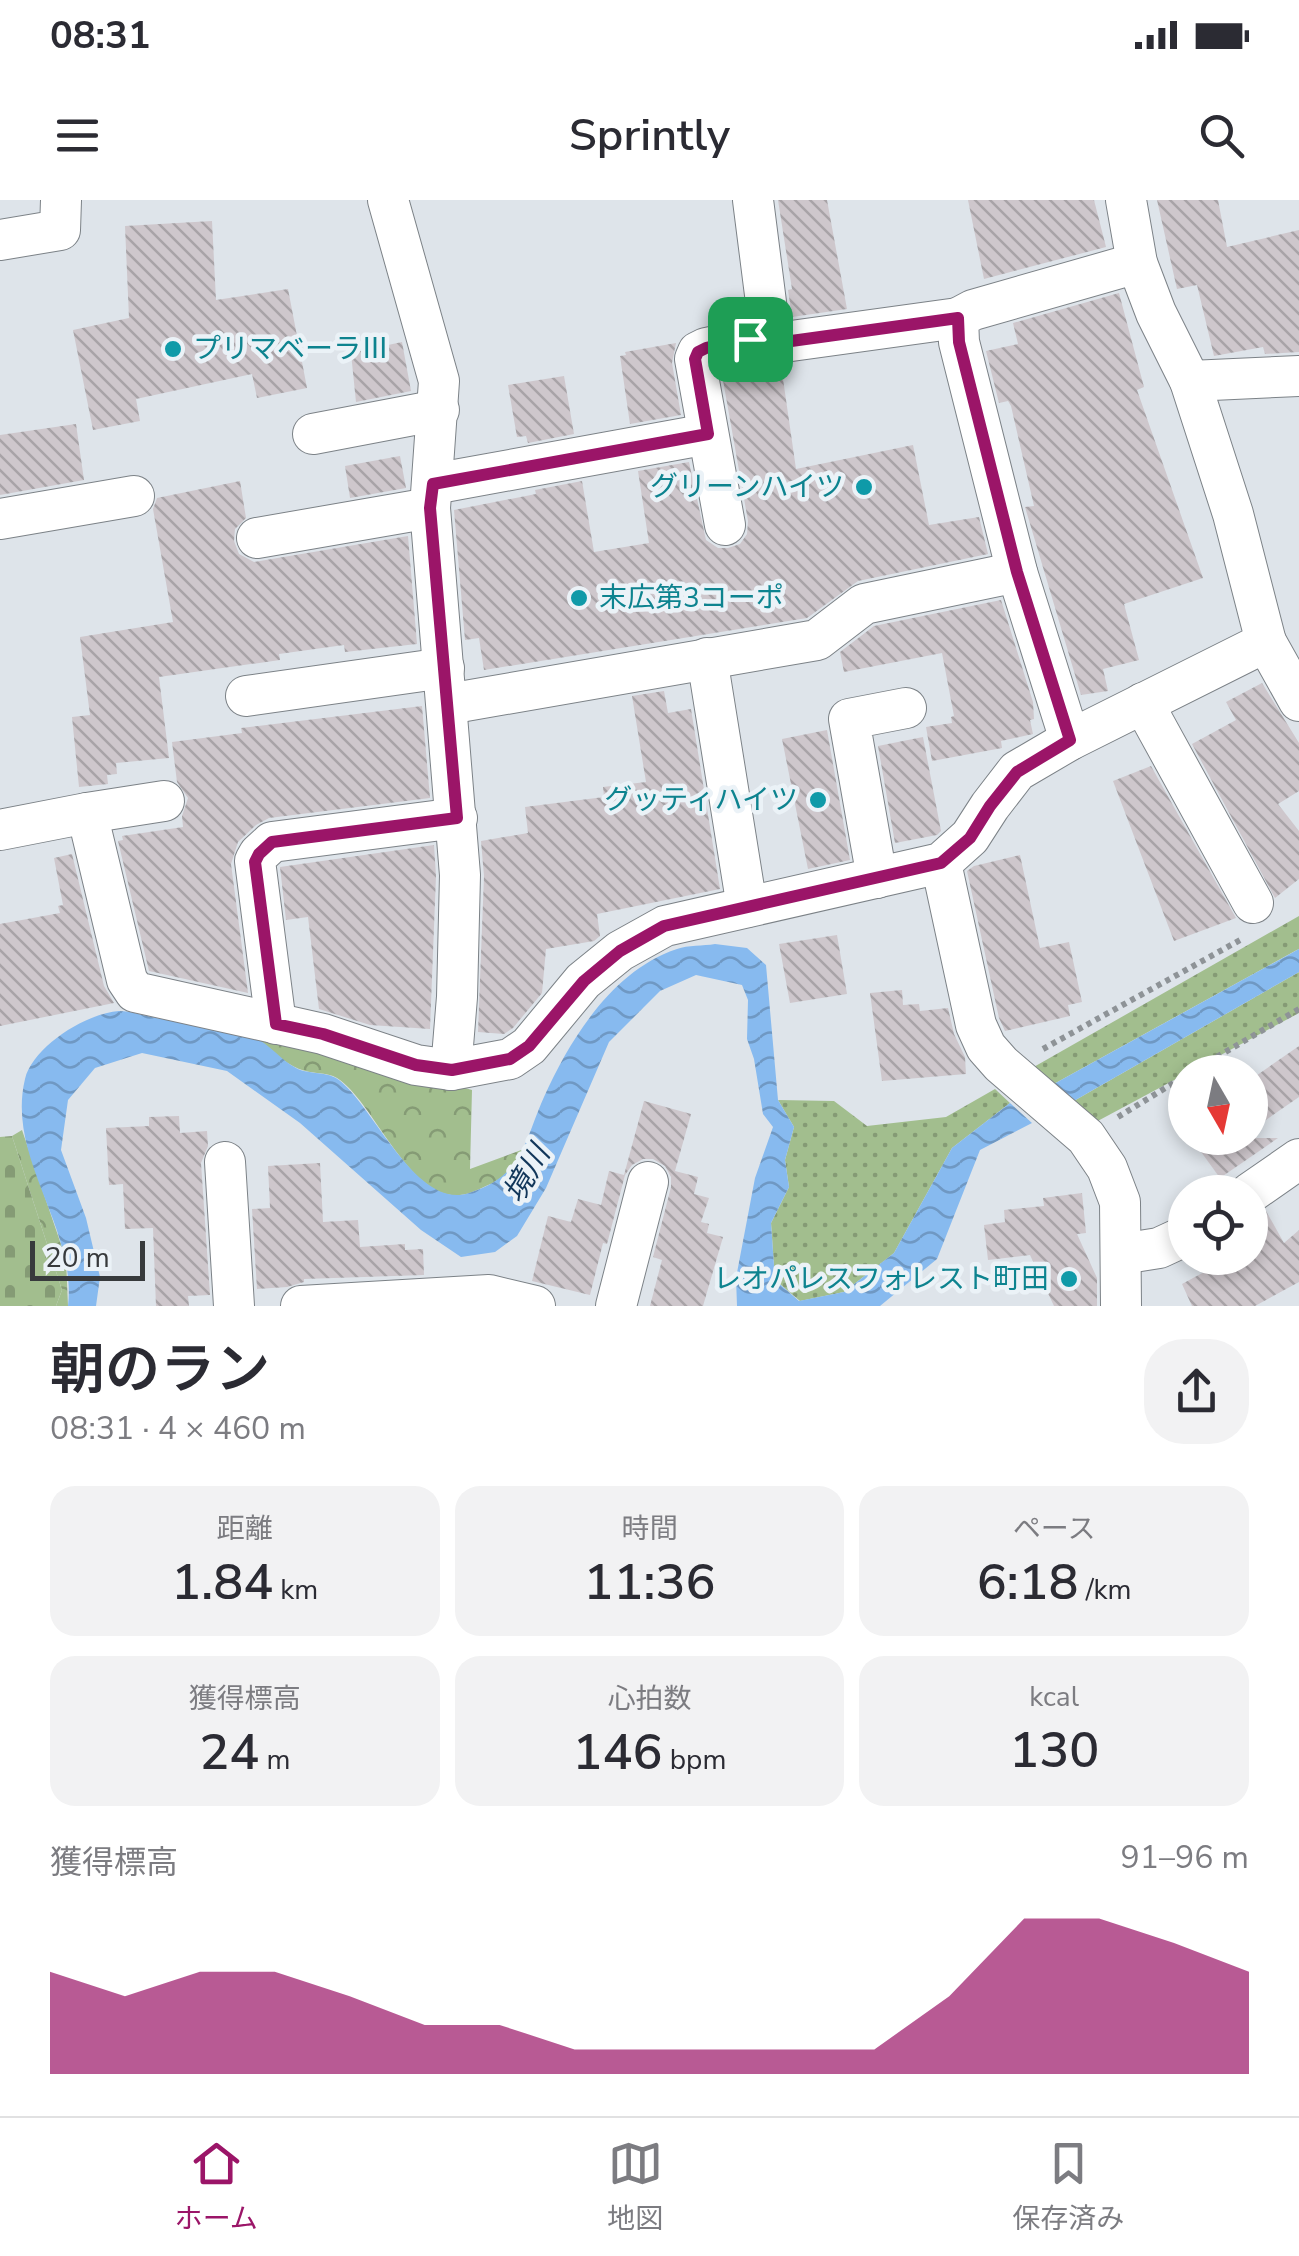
<!DOCTYPE html>
<html lang="ja">
<head>
<meta charset="utf-8">
<style>
  :root { --surface:#fff; --page:#f2f2f3; --text:#2b2b33; --muted:#7c7c81; --line:#e1e1e2; --accent:#9b1568 }
  body { margin:0; font-family:"Nunito Sans","Noto Sans JP",sans-serif; background:var(--page); color:var(--text); height:100vh; display:flex; flex-direction:column; font-size:38px; white-space:nowrap }
  * { box-sizing:border-box; margin:0 }
  p { font-size:32px; color:var(--muted) }
  .icon { flex:none; width:55px; height:55px; fill:none; stroke:currentColor; stroke-width:2; stroke-linecap:round; stroke-linejoin:round }
  .map { position:relative; height:1106px; overflow:hidden }
  .details { display:flex; flex-direction:column; background:var(--surface); flex:1 }
  .details>* { flex:none }
  .needle { width:65px; rotate:171deg }
  .controls { position:absolute; left:1168px; top:855px; display:grid; gap:20px }
  .controls a { display:grid; place-items:center; width:100px; height:100px; border-radius:50%; background:var(--surface); box-shadow:0 5px 15px #0003; font-size:50px }
  .scale { position:absolute; left:30px; bottom:25px; width:115px; box-sizing:border-box; padding-left:10px; border:5px solid #373a3c; border-top:0; font-size:28px; line-height:35px; white-space:nowrap; color:#373a3c; -webkit-text-stroke:8px #ebf2f7; paint-order:stroke }
  .pin { position:absolute; display:grid; place-items:center; width:85px; height:85px; color:#fff; margin:-42px; border-radius:20px; box-shadow:0 5px 15px #0006 }
  .round { display:grid; place-items:center; flex:none; width:105px; height:105px; border-radius:40px; background:var(--page) }
  .head { display:flex; align-items:center; justify-content:space-between; height:170px; padding:0 50px }
  h1 { font-size:55px; font-weight:600; line-height:75px }
  .metrics { display:grid; grid-template-columns:repeat(3,1fr); gap:15px; height:170px; padding:10px 50px }
  .metrics div { display:grid; align-content:center; border-radius:25px; background:var(--page); text-align:center }
  .metrics b { font-size:50px; font-weight:600 }
  .metrics small { font-size:28px; font-weight:400 }
  .metrics p { font-size:28px }
  .chart { height:280px; padding:20px 50px }
  .chart p { display:flex; justify-content:space-between }
  .chart svg { width:100%; height:180px; margin-top:10px; fill:var(--accent); opacity:.7 }
  .status { display:flex; justify-content:space-between; align-items:center; height:70px; padding:0 50px; background:var(--surface); direction:ltr }
  .status svg { height:28px; fill:currentColor }
  header { display:flex; justify-content:space-between; align-items:center; height:130px; padding:0 50px; background:var(--surface); font-size:45px; font-weight:600 }
  .tab-bar { display:flex; justify-content:space-around; align-items:center; height:140px; border-top:2px solid var(--line); background:var(--surface); font-size:28px; color:var(--muted) }
  .tab-bar a { display:grid; justify-items:center; gap:5px }
  .tab-bar .current { color:var(--accent) }
  .map>svg:first-child { display:block }
  .grass { fill:url(#grass-dots) }
  .forest { fill:url(#forest-crowns) }
  .cemetery { fill:url(#cemetery-stones) }
  .water { fill:url(#water-waves) }
  .building { fill:url(#building-back-hatch) }
  .lines { fill:none; stroke-linecap:round; stroke-linejoin:round }
  .minor-casing { stroke:#7c8287; stroke-width:42 }
  .path { stroke:#8e9397; stroke-width:6; stroke-dasharray:5 5; stroke-linecap:butt }
  .minor { stroke:#fff; stroke-width:40 }
  .route-casing { stroke:#fff; stroke-width:20 }
  .route { stroke:#9b1568; stroke-width:12 }
  .culture-dot { fill:#0f9aa8; stroke:#ebf2f7; stroke-width:4 }
  .labels { text-anchor:middle; dominant-baseline:central; stroke-width:9; stroke-linejoin:round; paint-order:stroke }
  .culture-label { font-size:28px; fill:#0d838f; stroke:#ebf2f7; text-anchor:end }
  .water-label { font-size:30px; font-style:italic; fill:#12375a; stroke:#ebf2f7 }
</style>
</head>
<body>
<div class="status"><b>08:31</b><svg viewBox="0 0 49 12"><path d="M0 12V9h3v3zM5 12V6h3v6zM10 12V3h3v9zM15 12V0h3v12zM26 1h20v11H26zM47 4h2v5h-2z"/></svg></div>
<header><svg class="icon" aria-label="menu" viewBox="0 0 24 24"><path d="M4 6h16M4 12h16M4 18h16"/></svg>Sprintly<svg class="icon" aria-label="search" viewBox="0 0 24 24"><circle cx="10" cy="10" r="6"/><path d="M15 15l6 6"/></svg></header>
<div class="map">
<svg width="1299" height="1106" viewBox="0 0 1299 1106">
  <defs>
    <pattern id="grass-dots" width="8" height="8" patternUnits="userSpaceOnUse" patternTransform="scale(2.5)"><rect width="8" height="8" fill="#a2be8e"/><path d="M2 2h.1M6 6h.1" fill="none" stroke="#859b75" stroke-width="1.8" stroke-linecap="round"/></pattern>
    <pattern id="forest-crowns" width="20" height="18" patternUnits="userSpaceOnUse" patternTransform="scale(2.5)"><rect width="20" height="18" fill="#a2be8e"/><path d="M2 6a3 3 0 1 1 6 0M12 15a3 3 0 1 1 6 0" fill="none" stroke="#859b75"/></pattern>
    <pattern id="cemetery-stones" width="16" height="16" patternUnits="userSpaceOnUse" patternTransform="scale(2.5)"><rect width="16" height="16" fill="#a2be8e"/><path d="M2 7V4a2 2 0 0 1 4 0v3zM10 15v-3a2 2 0 0 1 4 0v3z" fill="#859b75"/></pattern>
    <pattern id="water-waves" width="16" height="10" patternUnits="userSpaceOnUse" patternTransform="scale(2.5)"><rect width="16" height="10" fill="#87baef"/><path d="M0 5q4-4 8 0t8 0" fill="none" stroke="#6f98c3"/></pattern>
    <pattern id="building-back-hatch" width="6" height="6" patternUnits="userSpaceOnUse" patternTransform="scale(2.5)"><rect width="6" height="6" fill="#cec7cc"/><path d="M-1 5l2 2M0 0l6 6M5-1l2 2" fill="none" stroke="#a8a3a7"/></pattern>
  </defs>
  <rect width="100%" height="100%" fill="#dee4ea"/>
  <g class="grass">
    <polygon points="1299,716 1299,749 1295,751 1052,885 1032,868"/>
    <polygon points="1299,772 1299,813 1094,923 1072,902"/>
    <polygon points="995,889 1010,903 952,948 894,1053 844,1092 800,1101 775,1080 771,1023 789,987 785,960 794,927 778,900 834,901 867,926 946,917"/>
  </g>
  <g class="forest">
    <path d="M 255,837 L 296,839 L 472,890 L 470,969 L 524,949 C 505,977 504,979 472,992 C 414,1016 376,902 337,878 C 327,872 311,874 299,869 C 284,863 268,847 255,837 Z"/>
    <polygon points="22,930 66,1059 68,1106 56,1106 62,1090 12,936"/>
  </g>
  <polygon class="cemetery" points="12,936 62,1090 56,1106 0,1106 0,937"/>
  <g class="water">
    <path d="M 715,744 L 747,748 L 766,765 L 778,900 L 794,927 L 785,960 L 789,987 L 771,1023 L 775,1080 L 799,1101 L 844,1092 L 894,1053 L 952,948 L 1010,903 L 1032,923 L 980,950 L 937,1059 L 880,1106 L 737,1106 L 736,1078 L 755,978 L 773,927 L 763,914 L 754,859 L 747,839 L 748,800 L 742,785 L 696,775 L 660,791 L 609,842 L 546,988 L 517,1036 L 495,1052 L 461,1057 L 421,1030 L 300,923 L 227,871 L 142,853 L 95,868 L 68,900 L 61,950 L 86,1018 L 100,1077 L 96,1106 L 68,1106 C 77,1027 6,958 25,879 C 33,846 87,813 119,811 C 131,811 145,816 156,818 C 187,824 224,826 253,837 C 269,843 281,860 296,868 C 309,875 328,871 339,880 C 374,907 417,1011 469,993 C 524,975 523,944 544,897 C 570,839 613,770 677,749 C 688,745 703,746 715,744 Z"/>
    <polygon points="1299,749 1299,772 1072,902 1052,885"/>
  </g>
  <g class="building">
    <polygon points="778,0 827,0 847,109 792,117 788,90 792,89"/>
    <polygon points="968,0 1094,0 1106,47 984,79"/>
    <polygon points="1157,0 1218,0 1227,47 1299,30 1299,152 1265,154 1263,147 1214,156 1197,85 1177,89"/>
    <polygon points="212,21 216,100 288,89 307,188 257,198 252,174 136,199 140,221 93,230 73,130 129,118 125,26"/>
    <polygon points="1119,93 1144,187 1137,190 1203,378 1124,404 1139,460 1103,469 1108,491 1081,495 1025,307 1034,306 1011,206 1008,201 999,203 986,151 1018,144 1013,123"/>
    <polygon points="402,142 411,191 356,202 351,153"/>
    <polygon points="676,143 672,163 681,215 630,224 620,156 626,155 625,152"/>
    <polygon points="767,160 781,165 796,269 913,245 929,325 979,317 988,354 858,381 807,418 484,470 479,438 465,440 454,310 536,294 535,290 582,281 594,352 649,343 638,271 689,262 706,340 718,348 728,348 740,344 747,334 748,321 721,169"/>
    <polygon points="564,176 574,234 528,243 526,236 517,237 508,185"/>
    <polygon points="76,224 84,280 0,295 0,235"/>
    <polygon points="400,256 406,288 350,298 345,266"/>
    <polygon points="240,281 246,318 235,329 234,341 239,354 254,362 408,336 417,444 345,452 344,445 279,454 280,460 159,477 169,558 116,563 117,574 107,575 108,584 79,587 72,517 90,515 80,437 173,422 153,309 157,298"/>
    <polygon points="1001,400 1033,502 1034,519 1030,520 1033,534 1001,541 1002,548 932,561 926,527 952,523 951,517 954,516 942,453 844,472 840,452 874,426"/>
    <polygon points="1262,483 1299,543 1299,591 1278,604 1299,631 1299,679 1275,698 1192,544 1236,520 1226,502"/>
    <polygon points="664,491 668,513 691,509 720,689 597,714 600,736 594,741 546,749 542,793 513,828 504,834 478,832 484,676 481,641 528,633 525,607 604,597 603,587 646,582 632,496"/>
    <polygon points="422,506 430,598 269,618 256,625 238,642 231,664 248,793 149,771 118,641 123,640 122,636 183,627 182,616 188,598 177,582 172,542 242,533 241,528"/>
    <polygon points="827,530 850,660 808,669 782,539"/>
    <polygon points="923,537 941,631 937,635 895,643 878,546"/>
    <polygon points="1151,566 1236,718 1174,741 1113,581"/>
    <polygon points="434,645 436,676 430,829 370,825 319,809 308,717 286,720 280,667"/>
    <polygon points="72,654 104,786 114,803 0,826 0,724 60,713 58,706 63,705 54,658"/>
    <polygon points="1020,655 1040,748 1069,742 1082,802 1068,805 1070,816 1005,831 999,818 967,671 974,666"/>
    <polygon points="837,735 847,794 790,803 779,744"/>
    <polygon points="902,790 903,805 919,804 920,811 948,808 954,834 965,857 966,874 882,881 870,793"/>
    <polygon points="1299,846 1299,897 1250,931 1250,880"/>
    <polygon points="644,901 691,914 675,971 698,977 694,994 709,998 701,1022 709,1024 707,1033 723,1037 703,1106 650,1106 662,1060 653,1057 671,987 671,977 665,966 653,959 643,959 632,965 625,975 607,1044 603,1043 590,1095 532,1081 548,1016 571,1022 578,999 601,1005 609,971 624,975"/>
    <polygon points="179,916 180,933 207,931 208,946 201,963 210,1095 188,1096 189,1106 156,1106 153,1028 125,1029 123,984 109,985 106,928 149,926 149,917"/>
    <polygon points="1191,938 1278,938 1220,978"/>
    <polygon points="320,963 323,1022 358,1020 360,1047 405,1044 405,1050 423,1049 424,1075 304,1079 304,1082 287,1087 257,1089 252,1009 270,1008 268,966"/>
    <polygon points="1082,993 1086,1033 1077,1034 1097,1078 1097,1106 1054,1106 1030,1055 988,1060 984,1025 1005,1022 1004,1010 1044,1006 1043,998"/>
    <polygon points="1266,1011 1284,1043 1299,1030 1299,1082 1255,1106 1192,1106 1182,1084 1230,1058 1250,1058 1250,1016"/>
  </g>
  <g class="lines">
    <g class="minor-casing">
      <g id="minor">
        <polyline points="388,0 439,181 430,308 460,675 457,797 451,870"/>
        <polyline points="0,40 60,30 61,0"/>
        <polyline points="766,133 784,142 958,118"/>
        <polyline points="1190,181 1299,176"/>
        <polyline points="313,234 439,210"/>
        <polyline points="433,284 708,234"/>
        <polyline points="0,319 134,296"/>
        <polyline points="725,325 695,159 698,152 706,148 759,137 769,126 753,0"/>
        <polyline points="257,338 430,308"/>
        <polyline points="1266,442 1299,501"/>
        <polyline points="707,458 747,707"/>
        <polyline points="246,496 444,468"/>
        <polyline points="1143,503 1253,703"/>
        <polyline points="448,504 817,440 864,404 1017,372"/>
        <polyline points="1070,540 1017,372 959,142 958,118 973,110 1137,63"/>
        <polyline points="87,613 164,601"/>
        <polyline points="0,630 87,613 127,780 135,792 323,834 416,865 451,870 510,859 529,846 583,781 620,751 665,726 941,663 970,637 990,606 1017,571 1070,540 1266,442 1233,314 1190,181 1156,113 1137,63 1126,0"/>
        <polyline points="941,663 976,825 986,847 1001,864 1086,937 1107,968 1120,1002 1121,1106"/>
        <polyline points="877,678 849,519 906,508"/>
        <polyline points="276,824 255,661 259,654 272,642 457,618"/>
        <polyline points="225,962 234,1106"/>
        <polyline points="1250,993 1299,959"/>
        <polyline points="1121,1054 1159,1048 1185,1036"/>
        <polyline points="301,1106 489,1095 535,1106"/>
        <polyline points="616,1106 648,982"/>
      </g>
    </g>
    <g class="path">
      <polyline points="1043,849 1242,739"/>
      <polyline points="1191,872 1299,809"/>
      <polyline points="1118,917 1185,876"/>
    </g>
    <use href="#minor" class="minor"/>
  </g>
  <g class="lines">
    <g class="route-casing">
      <polygon id="route" points="958,118 959,142 1017,372 1070,540 1017,572 990,606 970,638 941,663 664,726 620,751 584,781 529,846 510,859 452,870 416,865 323,834 276,824 255,662 259,654 272,642 457,618 430,308 433,284 708,234 695,159 698,152 706,148 766,133 784,142"/>
    </g>
    <use href="#route" class="route"/>
  </g>
  <g class="culture-dot">
    <circle cx="173" cy="149" r="10"/>
    <circle cx="864" cy="287" r="10"/>
    <circle cx="579" cy="398" r="10"/>
    <circle cx="818" cy="600" r="10"/>
    <circle cx="1069" cy="1079" r="10"/>
  </g>
  <g class="labels">
    <g class="culture-label">
      <text x="193" y="149" text-anchor="start">プリマベーラⅢ</text>
      <text x="844" y="287">グリーンハイツ</text>
      <text x="599" y="398" text-anchor="start">末広第3コーポ</text>
      <text x="798" y="600">グッティハイツ</text>
      <text x="1049" y="1079">レオパレスフォレスト町田</text>
    </g>
    <g class="water-label">
      <text transform="translate(527 974) rotate(-60)">境川</text>
    </g>
  </g>
</svg>
<div class="controls">
<a><svg class="needle" viewBox="-14 -14 28 28"><path d="M0-13l5 13h-10z" fill="#e53935"/><path d="M0 13l5-13h-10z" fill="#7c7c81"/></svg></a>
<a><svg class="icon" aria-label="locate" viewBox="0 0 24 24"><circle cx="12" cy="12" r="6"/><path d="M12 2v4M12 18v4M2 12h4M18 12h4"/></svg></a>
</div>
<div class="scale">20 m</div>
<div class="pin" style="left:750px;top:139px;background:#1e9e55"><svg class="icon" aria-label="arrive" viewBox="0 0 24 24"><path d="M6 21V4h12l-3 4 3 4H6"/></svg></div>
</div>
<section class="details">
<div class="head"><div><h1>朝のラン</h1><p>08:31 · 4 × 460 m</p></div><a class="round"><svg class="icon" aria-label="share" viewBox="0 0 24 24"><path d="M12 15V3M7 8l5-5 5 5M5 13v7h14v-7"/></svg></a></div>
<div class="metrics">
<div><p>距離</p><b>1.84<small> km</small></b></div>
<div><p>時間</p><b>11:36</b></div>
<div><p>ペース</p><b>6:18<small> /km</small></b></div>
</div>
<div class="metrics">
<div><p>獲得標高</p><b>24<small> m</small></b></div>
<div><p>心拍数</p><b>146<small> bpm</small></b></div>
<div><p>kcal</p><b>130</b></div>
</div>
<div class="chart"><p><span>獲得標高</span>91–96 m</p>
<svg viewBox="0 0 160 44" preserveAspectRatio="none"><path d="M0 44V19L10 25L20 19L30 19L40 25L50 32L60 32L70 38L80 38L90 38L100 38L110 38L120 25L130 6L140 6L150 12L160 19V44z"/></svg>
</div>
</section>
<nav class="tab-bar">
<a class="current"><svg class="icon" aria-label="home" viewBox="0 0 24 24"><path d="M3 11l9-7 9 7M6 9v11h12V9"/></svg>ホーム</a>
<a><svg class="icon" aria-label="map" viewBox="0 0 24 24"><path d="M3 6l6-2 6 2 6-2v14l-6 2-6-2-6 2zM9 4v14M15 6v14"/></svg>地図</a>
<a><svg class="icon" aria-label="saved" viewBox="0 0 24 24"><path d="M7 4h10v16l-5-4-5 4z"/></svg>保存済み</a>
</nav>
</body>
</html>
